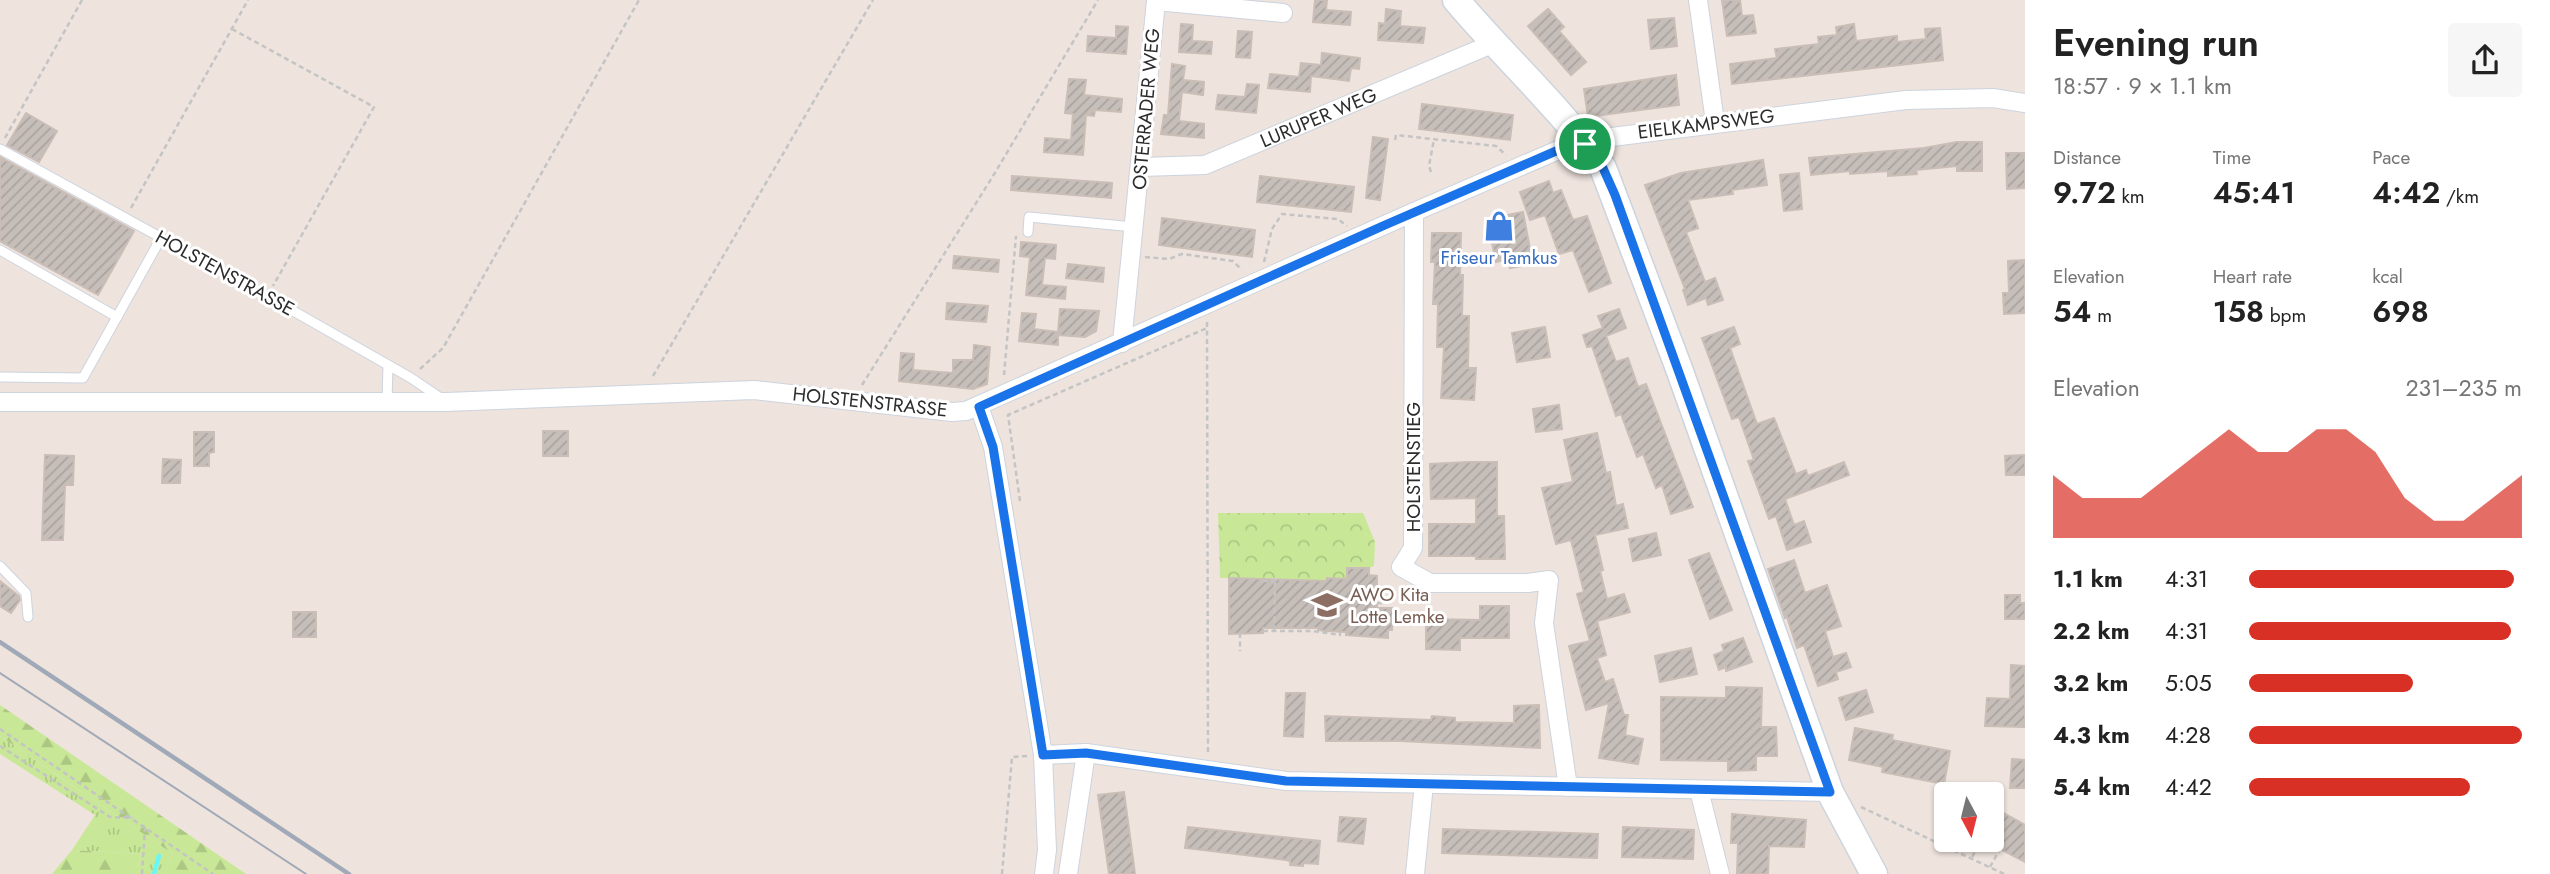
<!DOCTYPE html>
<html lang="en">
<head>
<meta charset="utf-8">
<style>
  :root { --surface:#fff; --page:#f6f6f6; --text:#222; --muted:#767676; --accent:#d93025 }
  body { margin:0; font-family:Jost,sans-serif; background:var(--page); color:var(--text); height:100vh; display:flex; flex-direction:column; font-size:26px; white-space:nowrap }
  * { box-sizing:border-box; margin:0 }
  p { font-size:23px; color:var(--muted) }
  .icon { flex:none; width:38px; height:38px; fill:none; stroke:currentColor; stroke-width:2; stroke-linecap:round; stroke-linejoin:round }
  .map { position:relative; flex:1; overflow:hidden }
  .sheet { display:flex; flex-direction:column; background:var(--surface); width:525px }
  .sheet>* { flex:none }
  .needle { width:46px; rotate:173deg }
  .fabs { position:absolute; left:1934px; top:782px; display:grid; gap:14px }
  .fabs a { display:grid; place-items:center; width:70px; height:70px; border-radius:7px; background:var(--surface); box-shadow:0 2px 5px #0004; font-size:35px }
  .pin { position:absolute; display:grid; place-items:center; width:60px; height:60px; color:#fff; margin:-30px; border:4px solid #fff; border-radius:50%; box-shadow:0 2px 7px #0007 }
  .round { display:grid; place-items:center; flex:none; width:74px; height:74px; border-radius:7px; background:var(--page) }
  .overview { display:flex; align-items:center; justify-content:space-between; height:119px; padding:0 28px }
  h1 { font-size:38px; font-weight:600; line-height:52px }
  .metrics { display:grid; grid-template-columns:repeat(3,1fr); gap:10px; height:119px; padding:7px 28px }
  .metrics div { display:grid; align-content:center }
  .metrics b { font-size:30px; font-weight:600 }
  .metrics small { font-size:19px; font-weight:400 }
  .metrics p { font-size:19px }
  .chart { height:196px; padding:14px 28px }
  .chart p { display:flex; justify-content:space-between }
  .chart svg { width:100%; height:126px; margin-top:7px; fill:var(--accent); opacity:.7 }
  ul { padding:0 28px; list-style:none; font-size:23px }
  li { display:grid; grid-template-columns:112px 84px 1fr; align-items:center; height:52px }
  li i { height:18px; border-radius:9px; background:var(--accent) }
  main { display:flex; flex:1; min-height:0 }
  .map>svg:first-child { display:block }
  .grass { fill:url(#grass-tufts) }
  .forest { fill:url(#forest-firs) }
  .park { fill:url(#park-crowns) }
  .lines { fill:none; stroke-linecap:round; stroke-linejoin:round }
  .stream { stroke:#6af6f6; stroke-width:4.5 }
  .building { fill:url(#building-hatch); stroke:#cabeb7; stroke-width:2 }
  .lane-casing { stroke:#ccd4de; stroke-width:11 }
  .street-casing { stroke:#ccd4de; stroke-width:20 }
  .secondary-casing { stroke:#ccd4de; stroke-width:29 }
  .path { stroke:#c4c4c4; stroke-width:2.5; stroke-dasharray:5 3.5; stroke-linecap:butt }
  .lane { stroke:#fff; stroke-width:9 }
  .street { stroke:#fff; stroke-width:18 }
  .secondary { stroke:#fff; stroke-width:26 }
  .tram { stroke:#a0a9b7; stroke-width:2 }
  .rail { stroke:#a0a9b7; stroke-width:4.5 }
  .route-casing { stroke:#fff; stroke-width:14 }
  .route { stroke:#1a73e8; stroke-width:9 }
  .labels { text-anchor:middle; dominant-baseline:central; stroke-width:6; stroke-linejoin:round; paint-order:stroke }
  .street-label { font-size:19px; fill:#2c2c2c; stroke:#fff }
  .shop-label { font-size:19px; fill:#366cbe; stroke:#fff }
  .education-label { font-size:19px; fill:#785e54; stroke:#fff; text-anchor:start }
</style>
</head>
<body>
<main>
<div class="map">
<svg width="2025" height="874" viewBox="0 0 2025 874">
  <defs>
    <pattern id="grass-tufts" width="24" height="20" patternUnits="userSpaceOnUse" patternTransform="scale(1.75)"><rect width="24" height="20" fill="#c8e897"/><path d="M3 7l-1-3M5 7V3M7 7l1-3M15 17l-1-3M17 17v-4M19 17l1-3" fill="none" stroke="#acc782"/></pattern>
    <pattern id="forest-firs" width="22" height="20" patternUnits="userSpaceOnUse" patternTransform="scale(1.75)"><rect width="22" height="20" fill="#c8e897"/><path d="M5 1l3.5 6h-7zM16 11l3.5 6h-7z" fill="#acc782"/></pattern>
    <pattern id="park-crowns" width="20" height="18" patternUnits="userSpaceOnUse" patternTransform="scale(1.75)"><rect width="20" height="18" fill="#c8e897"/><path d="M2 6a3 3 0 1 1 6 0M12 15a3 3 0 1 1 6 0" fill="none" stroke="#acc782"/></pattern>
    <pattern id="building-hatch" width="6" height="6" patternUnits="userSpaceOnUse" patternTransform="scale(1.75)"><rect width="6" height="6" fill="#c6beb9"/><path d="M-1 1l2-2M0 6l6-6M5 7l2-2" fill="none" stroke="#aaa39f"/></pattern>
  </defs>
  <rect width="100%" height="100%" fill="#eee3dd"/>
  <polygon class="grass" points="0,736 173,854 165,874 137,874 140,854 72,850 95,815 0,754"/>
  <g class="forest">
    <polygon points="0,705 246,874 165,874 173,854 0,736"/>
    <polygon points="72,850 140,854 137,874 52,874"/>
  </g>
  <polygon class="park" points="1218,513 1363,513 1375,542 1374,566 1369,568 1348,568 1347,579 1277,583 1277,578 1220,578"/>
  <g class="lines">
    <polyline class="stream" points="154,874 159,856"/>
  </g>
  <g class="building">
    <polygon points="1315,0 1327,0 1326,10 1351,12 1350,25 1313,22"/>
    <polygon points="1722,0 1740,0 1742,16 1753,15 1756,33 1727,36"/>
    <polygon points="1386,9 1401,11 1400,26 1425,28 1423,43 1378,40 1379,23 1385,24"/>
    <polygon points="1548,9 1564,27 1559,31 1586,62 1571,75 1528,26"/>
    <polygon points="1674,18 1677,46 1651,49 1648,20"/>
    <polygon points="1181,24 1193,25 1192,41 1212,42 1211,54 1179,52"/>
    <polygon points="1854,24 1856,41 1897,36 1897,42 1926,39 1925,29 1940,28 1943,60 1732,84 1730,64 1777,58 1775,49 1819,44 1818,37 1837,35 1836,27"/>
    <polygon points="1116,26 1128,27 1126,54 1087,51 1088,36 1116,38"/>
    <polygon points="1238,31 1252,32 1250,58 1236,57"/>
    <polygon points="1322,53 1360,58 1359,69 1351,68 1349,81 1311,76 1310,92 1268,88 1270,74 1299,77 1301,63 1321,65"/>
    <polygon points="1172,64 1185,66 1183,80 1204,82 1203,95 1182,92 1179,121 1204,124 1204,138 1161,134 1164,115 1168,115"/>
    <polygon points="1676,75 1679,105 1588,117 1584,89"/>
    <polygon points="1069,79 1086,80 1084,95 1122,99 1121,112 1095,110 1094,116 1086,115 1083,155 1044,152 1045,138 1071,140 1073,114 1065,113"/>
    <polygon points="1247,84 1259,85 1256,113 1216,109 1218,95 1245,97"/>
    <polygon points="1422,104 1513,115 1510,140 1419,129"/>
    <polygon points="26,113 57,131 39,162 7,145"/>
    <polygon points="1373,137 1388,139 1380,200 1366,198"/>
    <polygon points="1957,142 1982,142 1982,171 1957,171 1957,166 1916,170 1917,174 1888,176 1888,171 1850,174 1850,171 1811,175 1809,158 1924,148"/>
    <polygon points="2006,153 2025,153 2025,188 2007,189"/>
    <polygon points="0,157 134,231 98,295 0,241"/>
    <polygon points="1763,160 1767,185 1732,190 1733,194 1688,200 1698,228 1686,232 1705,282 1715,278 1723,300 1708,305 1706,298 1688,305 1683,290 1685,289 1645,185 1681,173"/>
    <polygon points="1799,173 1802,209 1784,211 1780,175"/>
    <polygon points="1012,176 1112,183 1111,198 1011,190"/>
    <polygon points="1260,176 1354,187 1351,212 1257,202"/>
    <polygon points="1549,181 1553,193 1561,190 1573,220 1587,216 1611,283 1589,292 1573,250 1559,254 1545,215 1530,220 1520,192"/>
    <polygon points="1523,212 1533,264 1510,268 1508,259 1496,262 1487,219"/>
    <polygon points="1162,218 1255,230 1252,257 1159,245"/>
    <polygon points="1432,233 1461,233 1460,275 1463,275 1462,316 1469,316 1468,368 1476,368 1474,400 1441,398 1444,347 1437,347 1438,304 1433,304 1435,262 1431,262"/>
    <polygon points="1021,242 1056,245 1055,259 1045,258 1042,285 1066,287 1065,299 1026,295 1030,257 1020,256"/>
    <polygon points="954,256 999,260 998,272 953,268"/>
    <polygon points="2025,260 2025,313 2004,314 2003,293 2009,293 2008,261"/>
    <polygon points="1068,264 1104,268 1103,282 1066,278"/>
    <polygon points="947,303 988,306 986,322 946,319"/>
    <polygon points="1060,309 1099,311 1096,331 1085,337 1058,335 1058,345 1019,341 1022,313 1036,314 1034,329 1058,332"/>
    <polygon points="1619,309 1626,328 1606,336 1616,362 1628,358 1638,387 1646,384 1693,507 1671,514 1662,485 1656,488 1643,454 1637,457 1621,414 1616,416 1592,346 1587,347 1583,335 1603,328 1598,316"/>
    <polygon points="1545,327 1550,357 1517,362 1512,333"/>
    <polygon points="1734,327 1740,344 1730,348 1757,424 1774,418 1796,474 1806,470 1808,476 1844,462 1849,475 1785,499 1794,525 1804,521 1811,542 1787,550 1776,516 1769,519 1748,461 1754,460 1739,417 1732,419 1702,338"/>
    <polygon points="974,345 990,347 987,384 973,389 899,381 901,353 914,354 913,370 953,373 953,360 973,360"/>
    <polygon points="1559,405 1562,429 1536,432 1533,409"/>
    <rect x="543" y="431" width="25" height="25"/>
    <polygon points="194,432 214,432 214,452 209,453 209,466 194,466"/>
    <polygon points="1597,433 1606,473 1610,472 1616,506 1623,504 1628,528 1595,535 1603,570 1600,571 1607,599 1624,594 1630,612 1597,621 1606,655 1597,658 1605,682 1613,679 1624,715 1628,715 1625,735 1643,739 1638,764 1599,758 1609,703 1586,710 1569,646 1590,641 1577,594 1584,592 1571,540 1556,544 1542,488 1573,482 1564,440"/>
    <polygon points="45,455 74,456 73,485 65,485 63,540 42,540"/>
    <polygon points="2025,455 2025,475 2006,475 2005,456"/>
    <polygon points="163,459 181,460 180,483 162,483"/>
    <polygon points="1469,462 1497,462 1497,516 1504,516 1505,559 1476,559 1476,556 1429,556 1429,524 1476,524 1476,498 1431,499 1430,464"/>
    <polygon points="1656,533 1661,555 1633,561 1629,539"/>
    <polygon points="1709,553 1732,610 1710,619 1689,560"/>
    <polygon points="1794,560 1805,593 1827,585 1841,626 1825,631 1833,657 1846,653 1851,667 1836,672 1838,679 1818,686 1804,645 1797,648 1787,617 1785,618 1768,569"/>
    <polygon points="1347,568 1369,568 1369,575 1377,576 1377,608 1393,608 1392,630 1388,630 1388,638 1346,635 1346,632 1325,631 1318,630 1318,628 1263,628 1263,633 1229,634 1229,578 1326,581 1327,578 1347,579"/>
    <polygon points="0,581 19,596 20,600 11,613 0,606"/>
    <polygon points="2005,595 2020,595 2020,603 2025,603 2025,619 2005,619"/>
    <polygon points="1480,606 1509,606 1509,638 1460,638 1460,650 1426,649 1426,619 1480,620"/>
    <rect x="293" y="612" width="23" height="25"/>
    <polygon points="1743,638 1752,662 1726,671 1726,667 1719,670 1714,655 1724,651 1722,645"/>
    <polygon points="1691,648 1697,674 1660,682 1655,656"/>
    <polygon points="2011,665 2025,666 2025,727 1985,726 1987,698 2010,699"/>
    <polygon points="1726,687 1762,688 1761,727 1776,727 1777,756 1756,756 1756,770 1728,771 1728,761 1661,760 1661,697 1726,698"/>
    <polygon points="1866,690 1873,712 1846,720 1839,698"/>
    <polygon points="1286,693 1305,693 1303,737 1284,736"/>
    <polygon points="1539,705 1540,748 1400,741 1326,741 1325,716 1431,720 1432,716 1455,718 1455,722 1514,723 1514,706"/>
    <polygon points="1855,728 1893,735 1892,740 1950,751 1944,784 1882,772 1883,767 1849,760"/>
    <polygon points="2012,759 2025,760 2025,788 2010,788"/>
    <polygon points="1124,792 1135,874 1109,874 1098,795"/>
    <polygon points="2002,812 2025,825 2025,862 1992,845 1992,815 1998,819"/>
    <polygon points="1732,814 1806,820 1804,847 1769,846 1768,874 1737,874 1738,843 1731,843"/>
    <polygon points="1340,817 1366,819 1363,844 1338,841"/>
    <polygon points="1188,827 1320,841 1318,864 1303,863 1303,866 1290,865 1290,861 1286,860 1185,848"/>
    <polygon points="1623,827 1694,830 1693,859 1622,857"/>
    <polygon points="1443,829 1598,834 1597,858 1442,853"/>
  </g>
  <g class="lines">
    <g class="lane-casing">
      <g id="lane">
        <polyline points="0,149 267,296 411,378 442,399"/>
        <polyline points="1028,232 1029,217 1134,227"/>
        <polyline points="0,250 117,317"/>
        <polyline points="0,377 83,378 161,238"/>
        <polyline points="387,402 388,365"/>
        <polyline points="0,566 26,593 28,617"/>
      </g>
    </g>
    <g class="street-casing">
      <g id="street">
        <polyline points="1698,0 1715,122"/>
        <path id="s1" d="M 1141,167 L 1205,165 L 1492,44"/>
        <polyline points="1414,212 1413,548 1401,567 1430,583 1528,583 1549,580 1544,623 1568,787"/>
        <polyline points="1122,343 1156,1 1283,13"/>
        <polyline points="0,402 446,402 754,390 952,412 966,411 1414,212 1563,148 1612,137 1906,100 1993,98 2025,103"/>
        <polyline points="979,406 993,447 1043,755 1047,850 1044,874"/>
        <polyline points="1043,755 1086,753 1286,781 1830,792"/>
        <polyline points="1699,790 1720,874"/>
        <polyline points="1068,874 1086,753"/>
        <polyline points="1415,874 1424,784"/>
      </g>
    </g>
    <g class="secondary-casing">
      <path id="secondary" d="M 1456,0 C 1504,57 1560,107 1603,168 L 1678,366 L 1830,792 L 1874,874"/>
    </g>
    <g class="path">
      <polyline points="232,29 374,107 273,286"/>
      <polyline points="5,138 82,0"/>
      <polyline points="1395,140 1396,135 1496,146 1506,155"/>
      <polyline points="1431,172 1429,166 1434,139"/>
      <polyline points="131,208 248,0"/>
      <polyline points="1145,257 1169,259 1182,254 1233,261 1242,270"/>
      <polyline points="1264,262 1272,229 1282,214 1338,219 1347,226"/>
      <polyline points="1207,322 1208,753"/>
      <polyline points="420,369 443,348 639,0"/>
      <polyline points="1004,375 1016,236"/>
      <polyline points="653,376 873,0"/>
      <polyline points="862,385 993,176 1098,0"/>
      <polyline points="1020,501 1008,415 1207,328"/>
      <polyline points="1263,581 1282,581"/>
      <polyline points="1377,603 1385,603 1394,591"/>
      <polyline points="1274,630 1275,581"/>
      <polyline points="1263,631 1313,631 1340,635 1340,632"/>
      <polyline points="1240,633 1240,651"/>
      <polyline points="0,729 213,874"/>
      <polyline points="0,746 110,817 133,818"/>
      <polyline points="1861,807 2004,874"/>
      <polyline points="1972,857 1979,845"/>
      <polyline points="1990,867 2000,849"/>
      <polyline points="142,874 145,828"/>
      <polyline points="1002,874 1012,757 1028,756"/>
    </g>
    <use href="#lane" class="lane"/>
    <use href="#street" class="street"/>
    <use href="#secondary" class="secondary"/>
    <polyline class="tram" points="0,673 306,874"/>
    <polyline class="rail" points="0,642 349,874"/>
  </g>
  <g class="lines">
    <g class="route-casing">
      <polygon id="route" points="1585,144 1603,168 1615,195 1830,792 1286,781 1086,753 1043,755 993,447 979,407 1385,225 1563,148"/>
    </g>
    <use href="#route" class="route"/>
  </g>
  <defs>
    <g id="shop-bare" transform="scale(2.415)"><path d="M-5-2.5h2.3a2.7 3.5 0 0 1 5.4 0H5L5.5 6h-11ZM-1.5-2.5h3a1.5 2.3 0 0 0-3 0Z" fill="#3f7fe0" stroke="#fff" stroke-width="2.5" paint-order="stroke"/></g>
    <g id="school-bare" transform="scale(2.415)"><path d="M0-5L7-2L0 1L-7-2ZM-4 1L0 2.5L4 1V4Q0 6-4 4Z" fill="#8d6e63" stroke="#fff" stroke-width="2.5" paint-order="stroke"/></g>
  </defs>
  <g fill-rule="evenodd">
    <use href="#shop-bare" x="1499" y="226"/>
    <use href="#school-bare" x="1327" y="605"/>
  </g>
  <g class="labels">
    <g class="street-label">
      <text transform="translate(1146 109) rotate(-85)">OSTERRADER WEG</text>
      <text stroke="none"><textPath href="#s1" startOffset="187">LURUPER WEG</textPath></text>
      <text transform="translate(1706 124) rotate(-7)">EIELKAMPSWEG</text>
      <text transform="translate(225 273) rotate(29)">HOLSTENSTRASSE</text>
      <text transform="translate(870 402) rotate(6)">HOLSTENSTRASSE</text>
      <text transform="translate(1413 467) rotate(-90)">HOLSTENSTIEG</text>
    </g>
    <g class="shop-label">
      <text x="1499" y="257">Friseur Tamkus</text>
    </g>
    <g class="education-label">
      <text x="1350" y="594">AWO Kita<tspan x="1350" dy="22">Lotte Lemke</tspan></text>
    </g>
  </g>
</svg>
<div class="fabs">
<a><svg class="needle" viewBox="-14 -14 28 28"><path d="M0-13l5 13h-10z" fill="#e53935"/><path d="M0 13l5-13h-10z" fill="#767676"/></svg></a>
</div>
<div class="pin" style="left:1585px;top:144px;background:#1e9e55"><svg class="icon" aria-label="arrive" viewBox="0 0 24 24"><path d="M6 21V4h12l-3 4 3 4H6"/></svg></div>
</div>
<section class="sheet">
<div class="overview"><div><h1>Evening run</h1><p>18:57 · 9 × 1.1 km</p></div><a class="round"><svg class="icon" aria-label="share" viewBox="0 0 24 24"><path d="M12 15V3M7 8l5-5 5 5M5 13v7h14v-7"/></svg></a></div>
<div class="metrics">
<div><p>Distance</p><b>9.72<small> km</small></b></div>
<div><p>Time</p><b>45:41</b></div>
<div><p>Pace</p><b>4:42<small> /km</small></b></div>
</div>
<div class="metrics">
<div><p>Elevation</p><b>54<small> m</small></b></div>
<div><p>Heart rate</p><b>158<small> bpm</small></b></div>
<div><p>kcal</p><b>698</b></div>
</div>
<div class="chart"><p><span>Elevation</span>231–235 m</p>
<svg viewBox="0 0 160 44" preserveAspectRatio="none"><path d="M0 44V22L10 30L20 30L30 30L40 22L50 14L60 6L70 14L80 14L90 6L100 6L110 14L120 30L130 38L140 38L150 30L160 22V44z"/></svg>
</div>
<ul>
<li><b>1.1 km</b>4:31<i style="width:97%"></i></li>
<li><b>2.2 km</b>4:31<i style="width:96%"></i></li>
<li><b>3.2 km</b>5:05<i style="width:60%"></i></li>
<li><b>4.3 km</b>4:28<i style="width:100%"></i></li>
<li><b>5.4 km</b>4:42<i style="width:81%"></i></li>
</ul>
</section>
</main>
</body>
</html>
